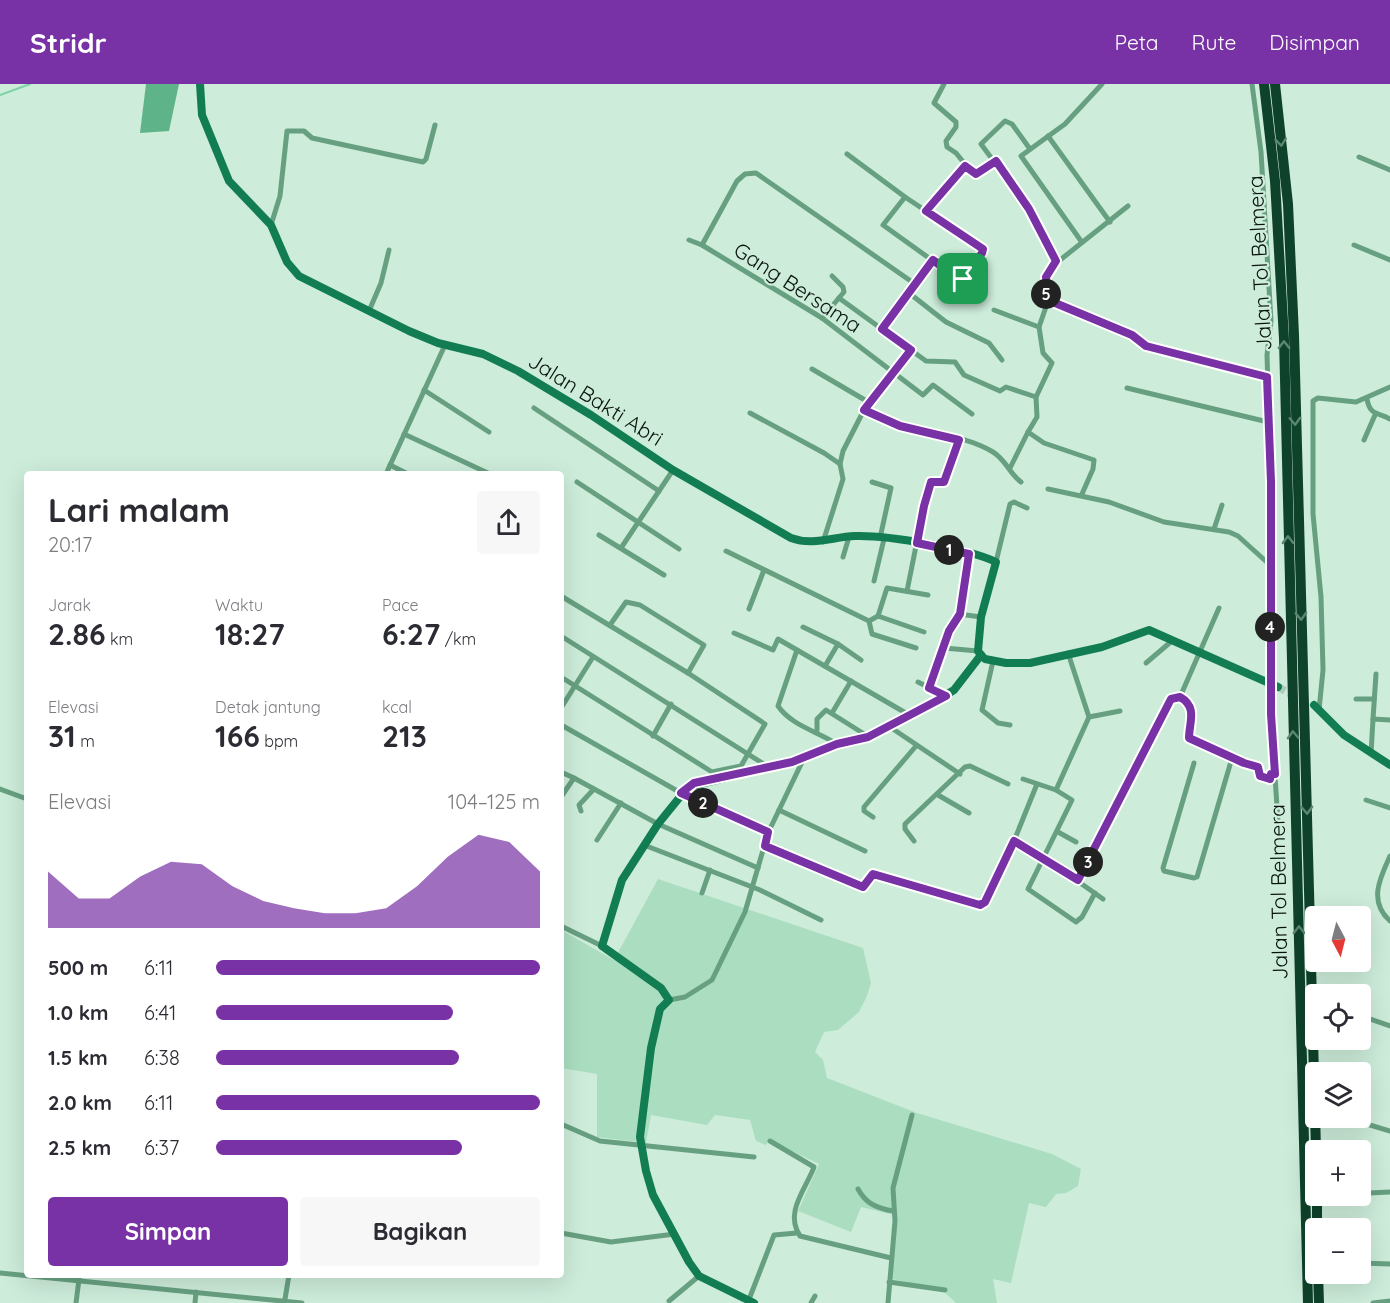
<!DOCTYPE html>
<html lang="id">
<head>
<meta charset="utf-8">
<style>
  :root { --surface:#fff; --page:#f7f7f7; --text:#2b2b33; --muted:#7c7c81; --accent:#7932a5 }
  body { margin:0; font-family:Quicksand,sans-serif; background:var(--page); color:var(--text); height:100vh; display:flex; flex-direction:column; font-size:22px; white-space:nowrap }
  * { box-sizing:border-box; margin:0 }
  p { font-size:20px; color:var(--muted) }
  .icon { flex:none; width:33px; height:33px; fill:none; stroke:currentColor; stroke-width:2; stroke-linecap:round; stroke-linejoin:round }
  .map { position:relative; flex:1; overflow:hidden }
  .sheet { position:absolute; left:24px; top:387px; width:540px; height:807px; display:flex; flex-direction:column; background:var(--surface); border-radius:6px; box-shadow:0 6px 24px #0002 }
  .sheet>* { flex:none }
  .needle { width:39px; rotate:173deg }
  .controls { position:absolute; left:1305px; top:822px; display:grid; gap:12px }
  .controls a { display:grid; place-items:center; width:66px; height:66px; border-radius:6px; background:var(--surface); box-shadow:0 6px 24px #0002; font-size:30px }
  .pin { position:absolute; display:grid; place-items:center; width:51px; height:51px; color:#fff; margin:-26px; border-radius:12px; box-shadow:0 3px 9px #0006 }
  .km { position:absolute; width:30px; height:30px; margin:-15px; border-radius:50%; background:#222; color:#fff; font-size:16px; line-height:30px; text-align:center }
  .round { display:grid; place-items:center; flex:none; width:63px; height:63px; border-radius:6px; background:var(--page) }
  .head { display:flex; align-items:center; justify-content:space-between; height:102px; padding:0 24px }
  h1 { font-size:33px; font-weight:700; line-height:45px }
  .stats { display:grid; grid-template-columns:repeat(3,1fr); gap:9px; height:102px; padding:6px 24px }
  .stats div { display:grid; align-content:center }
  .stats b { font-size:30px; font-weight:700 }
  .stats small { font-size:16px; font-weight:400 }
  .stats p { font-size:16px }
  .chart { height:168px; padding:12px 24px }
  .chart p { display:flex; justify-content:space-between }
  .chart svg { width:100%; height:108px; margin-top:6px; fill:var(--accent); opacity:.7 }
  .action { display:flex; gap:12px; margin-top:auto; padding:12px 24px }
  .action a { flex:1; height:69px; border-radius:6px; background:var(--accent); color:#fff; font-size:24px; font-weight:700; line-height:69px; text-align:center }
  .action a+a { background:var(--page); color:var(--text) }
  ul { padding:0 24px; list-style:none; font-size:20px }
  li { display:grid; grid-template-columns:96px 72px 1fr; align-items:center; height:45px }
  li i { height:15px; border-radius:8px; background:var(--accent) }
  header { display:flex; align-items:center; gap:36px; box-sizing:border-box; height:84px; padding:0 30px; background:var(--accent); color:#fff }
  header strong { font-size:28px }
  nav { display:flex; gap:33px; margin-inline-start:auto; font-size:21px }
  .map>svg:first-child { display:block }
  .green { fill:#abdec1 }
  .forest { fill:#5eb488 }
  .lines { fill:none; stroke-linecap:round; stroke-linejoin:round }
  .stream { stroke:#7bd2a5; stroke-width:2 }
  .secondary-tunnel { stroke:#afcbbb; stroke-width:8; stroke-dasharray:8 4; stroke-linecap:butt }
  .street { stroke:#67a081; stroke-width:5 }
  .secondary { stroke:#127d52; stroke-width:8 }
  .highway { stroke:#0f422b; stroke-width:10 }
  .oneway { stroke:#5b8671 }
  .route-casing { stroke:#fff; stroke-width:12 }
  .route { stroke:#7932a5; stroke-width:8 }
  .labels { text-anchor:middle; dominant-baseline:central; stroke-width:4.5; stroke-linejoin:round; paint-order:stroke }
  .street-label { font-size:21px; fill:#08130d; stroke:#cdecda }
</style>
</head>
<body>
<header>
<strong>Stridr</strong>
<nav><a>Peta</a><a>Rute</a><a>Disimpan</a></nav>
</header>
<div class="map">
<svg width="1390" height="1219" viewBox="0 0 1390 1219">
  <rect width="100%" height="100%" fill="#cdecda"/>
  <polygon class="green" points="658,795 863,864 871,899 867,912 859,928 838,946 824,948 815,968 823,976 827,994 917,1029 1052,1070 1081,1085 1078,1102 1066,1109 1056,1110 1046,1123 1029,1119 1011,1199 993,1195 997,1219 956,1219 943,1207 892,1195 894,1131 861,1123 851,1148 798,1127 819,1080 769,1056 766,1061 756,1057 750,1036 715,1031 707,1041 651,1031 646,1059 597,1053 597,990 561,984 561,846 614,876"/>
  <polygon class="forest" points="146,0 179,0 169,47 140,49"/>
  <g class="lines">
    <polyline class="stream" points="0,11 30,0"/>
    <polyline class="secondary-tunnel" points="1278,603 1297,613"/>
    <g class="street">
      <polyline points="944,0 934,19 956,38 956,43 946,57 947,63 956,69 973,90 996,77"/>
      <polyline points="1252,0 1261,68 1271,237 1267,271 1271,398 1271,630 1279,754"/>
      <polyline points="1048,52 1110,138"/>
      <polyline points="1030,65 1012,40 1005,37 981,60 1029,125 1056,177"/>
      <polyline points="847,70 905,113"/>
      <polyline points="1359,73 1390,86"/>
      <polygon points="905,113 983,165 963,195 954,192 883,141"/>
      <polyline points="926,127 965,82"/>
      <polyline points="271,141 280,112 287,47 304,47 312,54 423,78 426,75 435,41"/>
      <polyline points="689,156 702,161 822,234 923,311 933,301 972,330"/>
      <polyline points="1081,157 1021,72 1065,40 1102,0"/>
      <polyline points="702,161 737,97 745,90 756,89 915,200"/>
      <polyline points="1354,161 1390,176"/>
      <polyline points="909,209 946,238 989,259 1002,276"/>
      <polyline points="839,214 926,277 955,278 964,291 1000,307 1006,303 1036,313"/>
      <polyline points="1048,217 1132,251 1146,262 1267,293"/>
      <polyline points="994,226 1039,243 1043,269 1052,279 1036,313 1037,333 1028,348 1044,359 1094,376 1093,385 1082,410"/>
      <polyline points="369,227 381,199 389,166"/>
      <polyline points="822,234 844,208 843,203 832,192"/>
      <polyline points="1039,243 1048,217 1045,203 1050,184 1128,122"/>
      <polyline points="882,245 933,176"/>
      <polyline points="812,285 870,319"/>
      <polyline points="1127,304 1268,338"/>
      <polyline points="424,306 489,348"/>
      <path d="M 1367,315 C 1370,332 1378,328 1390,335"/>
      <polyline points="534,324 659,407"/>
      <path d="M 864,326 C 906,350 956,346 993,368 C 1006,376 1009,389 1021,398"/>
      <polyline points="750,329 824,369 840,380"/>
      <polyline points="404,350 490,390"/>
      <polyline points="1364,356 1375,331"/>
      <polyline points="390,381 408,390"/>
      <polyline points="1010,384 1028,348"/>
      <polyline points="386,390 445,261"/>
      <polyline points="577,398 679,465"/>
      <polyline points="872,398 891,404 880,454"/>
      <polyline points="1048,405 1109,418 1164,438 1229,448 1238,452 1270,481"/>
      <polyline points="1214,445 1222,421"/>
      <polyline points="599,451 664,491"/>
      <polyline points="823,458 843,395 840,380 843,367 864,326 911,266"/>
      <polyline points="621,464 673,386"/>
      <polyline points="726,467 869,537 878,532 887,504 928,511"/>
      <polyline points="843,473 849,453"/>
      <polyline points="996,478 1010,420 1014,418 1027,424"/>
      <polyline points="874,497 884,455"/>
      <polyline points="907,507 924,422 931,398 944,398 959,356"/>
      <polyline points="561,512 688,589 765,640 741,682 712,688 561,593"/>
      <polyline points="749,525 764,486"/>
      <polyline points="959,530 981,533"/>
      <polyline points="878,532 924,548"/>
      <polyline points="869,537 872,550 916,564"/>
      <polyline points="610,541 626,518 640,521 704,561 688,589"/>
      <polyline points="803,543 838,560 861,576"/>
      <path d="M 734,549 L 773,566 L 778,555 L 797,566 L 778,622 C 792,642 817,647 837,660"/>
      <polyline points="561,552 767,682"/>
      <polyline points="944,564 978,567"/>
      <polyline points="797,566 911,632"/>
      <polyline points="993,577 982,626 998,639 1010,641"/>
      <polyline points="1146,579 1173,556"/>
      <polyline points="825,582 838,560"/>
      <polyline points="918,598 946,612"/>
      <polyline points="929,604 949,547 959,530 969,470"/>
      <path d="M 1180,613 C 1198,623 1189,640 1189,654 L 1244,679 L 1258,683 L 1260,692 L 1270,695 L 1271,690 L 1275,690"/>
      <polyline points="1356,615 1374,615"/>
      <polyline points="561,624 593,573"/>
      <polyline points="1319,626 1323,586 1321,513 1313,430 1313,317 1318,314 1356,318 1390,303"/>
      <polyline points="832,629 851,597"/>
      <polyline points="1089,633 1120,627"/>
      <polyline points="1373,635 1376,590"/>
      <polyline points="563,642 681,709 768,749"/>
      <polyline points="890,643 960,690"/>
      <polyline points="817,646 817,635 826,626 869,653"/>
      <polyline points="653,652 671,620"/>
      <polyline points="1371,670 1373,635 1390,636"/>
      <polyline points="1194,679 1163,784 1164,787 1194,794 1197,793 1232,674"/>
      <polyline points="561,688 574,694"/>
      <polyline points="1023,695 1056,706 1072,716 1028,805 1076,838 1082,833 1095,809"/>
      <polyline points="0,705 27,715"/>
      <polyline points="1056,706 1089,633 1068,569"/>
      <polyline points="938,711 969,729"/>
      <polyline points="561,713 574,694 658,740 758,784"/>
      <polyline points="1366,716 1390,724"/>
      <polyline points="779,726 865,767"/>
      <polyline points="581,727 579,721 594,705"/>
      <polyline points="873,733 864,727 864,723 916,662"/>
      <polyline points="1058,748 1076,758"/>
      <polyline points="597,756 621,719"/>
      <polyline points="914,757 905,745 905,740 965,683 970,682 1008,700"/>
      <polyline points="1014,757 1045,774 1103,815"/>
      <polyline points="644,761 760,806 821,836"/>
      <polyline points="765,762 863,803 873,790 983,821 1014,757 1037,700"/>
      <path d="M 1390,772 C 1380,794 1368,817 1390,837"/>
      <polyline points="1078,796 1166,623 1171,615 1180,613 1219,524"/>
      <polyline points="702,809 710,786"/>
      <polyline points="561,842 602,862"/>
      <polyline points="669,916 685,913 712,896 745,828 768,749 804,674"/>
      <polyline points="1367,934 1390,942"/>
      <polyline points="1347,1034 1390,1047"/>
      <polyline points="561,1040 600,1057 754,1073"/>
      <path d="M 770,1057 L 814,1083 C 806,1105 784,1128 800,1152 L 891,1174"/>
      <path d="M 858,1105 C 866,1120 877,1124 893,1127"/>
      <polyline points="1360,1106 1369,1109 1390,1108"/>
      <polyline points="561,1149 611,1158 675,1150"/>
      <polyline points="1360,1179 1390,1180"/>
      <polyline points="0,1189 302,1219"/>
      <polyline points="354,1191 361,1191"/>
      <polyline points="889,1198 945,1206"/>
      <polyline points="285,1215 289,1191"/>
      <polyline points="669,1217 699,1192"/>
      <polyline points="748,1218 774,1151 797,1149"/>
      <polyline points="76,1219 79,1195"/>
      <polyline points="195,1219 196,1208"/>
      <polyline points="811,1219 815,1212"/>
      <polyline points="888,1219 895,1137 893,1104 912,1031"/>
      <polyline points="1373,1219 1390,1217"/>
    </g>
    <g class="secondary">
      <path d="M 200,0 L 202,31 L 229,97 L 271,141 L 287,178 L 299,192 L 409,247 L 438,259 L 483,270 L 518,287 L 591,331 L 673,386 L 791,454 C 813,462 832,453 855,452 C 887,451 967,464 996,478 L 981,533 L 978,567 L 981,571"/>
      <polyline points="981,571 985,575 1006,579 1030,579 1102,563 1149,546 1278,603"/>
      <polyline points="1314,621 1344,651 1390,681"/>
      <polyline points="754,1219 699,1192 689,1178 653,1111 646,1087 640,1053 651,964 660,925 669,916 661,904 602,862 622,796 658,740 688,703 792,678 837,660 869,653 911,632 954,606 981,571"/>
    </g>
    <g class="highway">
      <polyline points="1264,0 1275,97 1284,255 1308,1219"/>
      <polyline points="1275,0 1288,120 1294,251 1316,1066"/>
      <polyline points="1317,1112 1317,1144"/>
      <polyline points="1318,1190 1319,1219"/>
    </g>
  </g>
  <defs><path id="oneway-chevron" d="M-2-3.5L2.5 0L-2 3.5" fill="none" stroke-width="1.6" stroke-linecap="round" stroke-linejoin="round" transform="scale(1.5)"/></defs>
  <g class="oneway">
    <use href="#oneway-chevron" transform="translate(1281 58) rotate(84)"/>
    <use href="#oneway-chevron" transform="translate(1284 261) rotate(-91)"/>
    <use href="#oneway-chevron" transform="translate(1295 337) rotate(88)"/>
    <use href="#oneway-chevron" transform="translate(1288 456) rotate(-91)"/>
    <use href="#oneway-chevron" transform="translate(1301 532) rotate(88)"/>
    <use href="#oneway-chevron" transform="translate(1293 651) rotate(-92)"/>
    <use href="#oneway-chevron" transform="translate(1307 726) rotate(88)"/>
    <use href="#oneway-chevron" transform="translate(1299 846) rotate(-91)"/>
  </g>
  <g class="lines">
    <g class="route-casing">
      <path id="route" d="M 996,77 L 1029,125 L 1056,177 L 1046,193 L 1048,216 L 1132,251 L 1146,262 L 1267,293 L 1271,398 L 1271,630 L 1275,690 L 1271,690 L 1270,695 L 1260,692 L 1258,683 L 1244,679 L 1189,654 C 1189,639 1198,623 1180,613 L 1171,615 L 1078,796 L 1014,757 L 985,818 L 980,821 L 873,790 L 863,803 L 765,762 L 768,748 L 681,709 L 694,699 L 792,678 L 837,660 L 868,653 L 946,612 L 929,604 L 949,547 L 960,530 L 969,470 L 917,459 L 924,422 L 931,398 L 944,398 L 959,356 L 900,342 L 864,326 L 911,266 L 882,245 L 933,176 L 957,194 L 963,195 L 982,169 L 983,165 L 926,127 L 965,82 L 976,90 Z"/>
    </g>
    <use href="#route" class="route"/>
  </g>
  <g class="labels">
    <g class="street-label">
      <text transform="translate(1259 179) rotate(-93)">Jalan Tol Belmera</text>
      <text transform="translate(798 203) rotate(33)">Gang Bersama</text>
      <text transform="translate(596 315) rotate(32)">Jalan Bakti Abri</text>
      <text transform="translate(1278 808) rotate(-91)">Jalan Tol Belmera</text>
    </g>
  </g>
</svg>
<div class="controls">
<a><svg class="needle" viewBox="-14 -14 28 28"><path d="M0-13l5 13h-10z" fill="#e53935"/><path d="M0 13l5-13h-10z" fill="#7c7c81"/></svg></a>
<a><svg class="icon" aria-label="locate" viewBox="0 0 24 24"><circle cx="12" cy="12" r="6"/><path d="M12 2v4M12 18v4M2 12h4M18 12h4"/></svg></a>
<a><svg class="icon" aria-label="layers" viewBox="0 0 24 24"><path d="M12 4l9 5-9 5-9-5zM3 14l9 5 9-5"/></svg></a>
<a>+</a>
<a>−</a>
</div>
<div class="pin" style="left:963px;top:195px;background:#1e9e55"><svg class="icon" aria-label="arrive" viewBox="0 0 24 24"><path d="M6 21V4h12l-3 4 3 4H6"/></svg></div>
<b class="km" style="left:949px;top:466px">1</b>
<b class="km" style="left:703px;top:719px">2</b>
<b class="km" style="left:1088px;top:778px">3</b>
<b class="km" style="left:1270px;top:543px">4</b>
<b class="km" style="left:1046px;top:210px">5</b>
<section class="sheet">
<div class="head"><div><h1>Lari malam</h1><p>20:17</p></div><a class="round"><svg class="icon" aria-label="share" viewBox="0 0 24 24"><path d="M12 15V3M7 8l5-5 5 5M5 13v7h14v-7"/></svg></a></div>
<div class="stats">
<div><p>Jarak</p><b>2.86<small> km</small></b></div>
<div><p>Waktu</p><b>18:27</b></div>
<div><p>Pace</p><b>6:27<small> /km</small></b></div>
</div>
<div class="stats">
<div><p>Elevasi</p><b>31<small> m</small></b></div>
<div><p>Detak jantung</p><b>166<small> bpm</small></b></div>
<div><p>kcal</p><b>213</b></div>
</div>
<div class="chart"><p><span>Elevasi</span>104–125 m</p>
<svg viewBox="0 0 160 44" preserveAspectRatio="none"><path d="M0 44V21L10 32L20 32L30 23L40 17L50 18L60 27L70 33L80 36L90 38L100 38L110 36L120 27L130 15L140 6L150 9L160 21V44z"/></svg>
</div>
<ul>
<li><b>500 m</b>6:11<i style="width:100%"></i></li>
<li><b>1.0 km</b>6:41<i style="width:73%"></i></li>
<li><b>1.5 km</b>6:38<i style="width:75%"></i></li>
<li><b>2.0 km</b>6:11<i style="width:100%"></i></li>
<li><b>2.5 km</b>6:37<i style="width:76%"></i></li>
</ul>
<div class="action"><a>Simpan</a><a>Bagikan</a></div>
</section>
</div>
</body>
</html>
